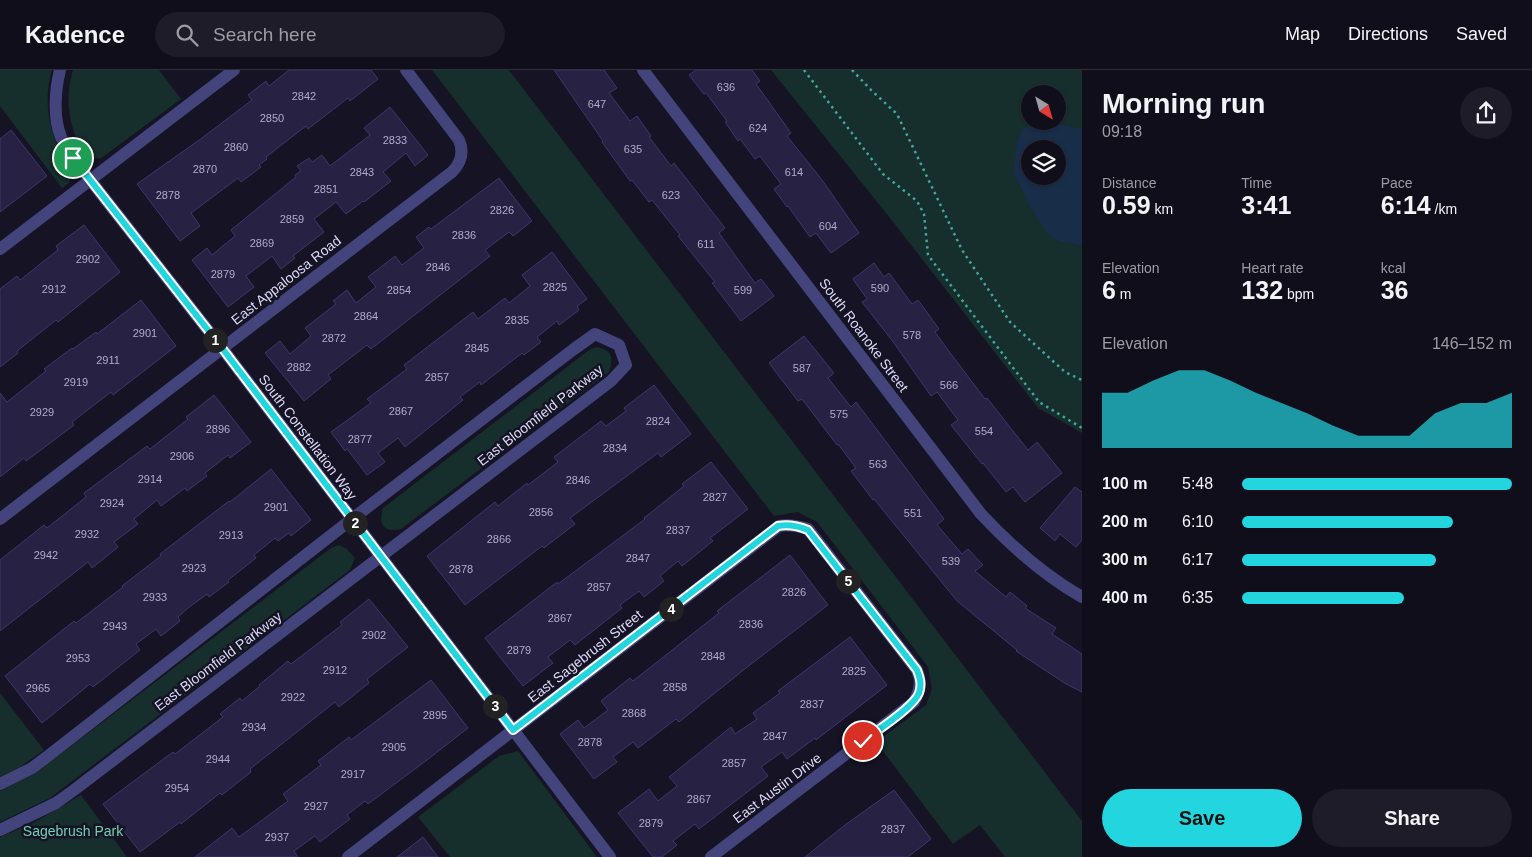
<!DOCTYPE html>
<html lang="en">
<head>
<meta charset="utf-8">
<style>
  :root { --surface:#100e1b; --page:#1e1c28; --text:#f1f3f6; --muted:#9c9ca3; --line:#302e3a; --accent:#22d5df }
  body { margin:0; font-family:Helvetica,sans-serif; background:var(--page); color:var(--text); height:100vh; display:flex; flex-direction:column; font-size:19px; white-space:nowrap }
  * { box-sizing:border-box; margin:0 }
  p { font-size:16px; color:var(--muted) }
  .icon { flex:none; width:28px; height:28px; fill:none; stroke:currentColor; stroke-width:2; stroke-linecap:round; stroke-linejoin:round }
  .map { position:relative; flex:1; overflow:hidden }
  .details { display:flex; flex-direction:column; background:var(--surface); width:450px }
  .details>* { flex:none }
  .needle { width:32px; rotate:143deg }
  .tools { position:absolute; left:1021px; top:15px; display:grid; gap:10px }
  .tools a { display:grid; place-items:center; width:45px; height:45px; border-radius:50%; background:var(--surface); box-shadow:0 1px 4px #0004,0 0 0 1px var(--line); font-size:25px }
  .pin { position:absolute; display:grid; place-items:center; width:42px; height:42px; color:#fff; margin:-21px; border:2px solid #fff; border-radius:50%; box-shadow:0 1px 5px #0007 }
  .km { position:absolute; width:25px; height:25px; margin:-12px; border-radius:50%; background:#222; color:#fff; font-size:14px; line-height:25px; text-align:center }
  .round { display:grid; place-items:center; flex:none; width:52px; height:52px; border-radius:26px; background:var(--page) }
  .summary { display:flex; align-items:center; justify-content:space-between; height:85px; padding:0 20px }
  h1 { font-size:28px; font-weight:800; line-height:38px }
  .stats { display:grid; grid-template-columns:repeat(3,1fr); gap:8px; height:85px; padding:5px 20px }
  .stats div { display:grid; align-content:center }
  .stats b { font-size:25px; font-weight:800 }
  .stats small { font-size:14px; font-weight:400 }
  .stats p { font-size:14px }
  .chart { height:140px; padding:10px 20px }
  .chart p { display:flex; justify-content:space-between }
  .chart svg { width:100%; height:90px; margin-top:5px; fill:var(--accent); opacity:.7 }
  .button { display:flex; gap:10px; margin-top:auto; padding:10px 20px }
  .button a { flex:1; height:58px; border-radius:30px; background:var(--accent); color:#111; font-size:20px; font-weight:800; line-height:58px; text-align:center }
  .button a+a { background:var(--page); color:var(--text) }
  ul { padding:0 20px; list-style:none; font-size:16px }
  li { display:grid; grid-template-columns:80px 60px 1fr; align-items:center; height:38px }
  li i { height:12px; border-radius:6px; background:var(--accent) }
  header { display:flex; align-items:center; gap:30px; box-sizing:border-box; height:70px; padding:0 25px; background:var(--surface); border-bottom:1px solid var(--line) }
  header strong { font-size:24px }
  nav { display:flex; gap:28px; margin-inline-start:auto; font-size:18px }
  .search { width:350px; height:45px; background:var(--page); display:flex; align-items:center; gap:12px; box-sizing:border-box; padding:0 18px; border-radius:28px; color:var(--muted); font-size:19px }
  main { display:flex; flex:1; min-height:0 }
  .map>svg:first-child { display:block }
  .green { fill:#162e2c; fill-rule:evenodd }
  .water { fill:#182d48; fill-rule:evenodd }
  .building { fill:#272143; stroke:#3f366c }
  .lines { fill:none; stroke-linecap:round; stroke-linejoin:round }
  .path { stroke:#41a89e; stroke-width:2.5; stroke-dasharray:2.5 4; stroke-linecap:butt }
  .minor { stroke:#44447d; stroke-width:12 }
  .route-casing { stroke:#fff; stroke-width:10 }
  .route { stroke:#22d5df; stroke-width:6 }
  .labels { text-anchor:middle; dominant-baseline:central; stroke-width:5; stroke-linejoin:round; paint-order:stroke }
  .number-label { font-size:11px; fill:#b0accc }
  .street-label { font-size:14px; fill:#dddbfa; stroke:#151324 }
  .park-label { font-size:14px; fill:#71d0b4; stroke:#151324 }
</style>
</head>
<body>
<header>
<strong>Kadence</strong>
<div class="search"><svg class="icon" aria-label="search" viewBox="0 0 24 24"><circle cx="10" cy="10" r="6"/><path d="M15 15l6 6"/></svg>Search here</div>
<nav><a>Map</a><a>Directions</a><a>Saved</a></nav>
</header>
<main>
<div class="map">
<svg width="1082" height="787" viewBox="0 0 1082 787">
  <rect width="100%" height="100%" fill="#151324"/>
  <g class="green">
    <path d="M 0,0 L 52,0 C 41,36 52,72 72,102 L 69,113 L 62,118 L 0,36 Z"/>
    <path d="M 73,0 L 159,0 L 181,29 L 100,89 C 98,88 95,89 92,88 C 87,87 84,82 81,77 C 68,55 65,25 73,0 Z"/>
    <polygon points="432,0 509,0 1082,751 1082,787 1005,787 980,755 953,774 876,672 926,635 932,619 928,597 817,452 798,442 774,446"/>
    <path d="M 771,0 L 1082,0 L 1082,363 L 1038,338 L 890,148 ZM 1030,24 L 1058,24 L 1058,51 L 1030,51 ZM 1030,79 L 1058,79 L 1058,106 L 1030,106 Z"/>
    <path d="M 596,277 C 612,279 614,288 609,302 L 401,459 C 384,463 378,455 383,438 L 589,280 Z"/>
    <polygon points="339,475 347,479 355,488 350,500 50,728 0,752 0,721 41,699 331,478"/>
    <polygon points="0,623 44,680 20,697 0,707"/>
    <polygon points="518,681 597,787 450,787 418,747 499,686"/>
    <polygon points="81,725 127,787 0,787 0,767 35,752"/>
  </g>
  <path class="water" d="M 1034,51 L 1056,53 L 1082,59 L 1082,176 L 1058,171 L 1047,163 L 1030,137 L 1013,102 L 1017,71 L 1022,60 ZM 1030,79 L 1058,79 L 1058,106 L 1030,106 Z"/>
  <g class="building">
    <polygon points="289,0 371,0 378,9 350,31 348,28 308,59 306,56 266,87 267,89 259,95 261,97 241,112 238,108 191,143 200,156 180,171 137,114 202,68 252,30 248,25 266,11 269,16"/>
    <polygon points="554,0 604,0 617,18 609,23 630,51 637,46 651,66 649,67 671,96 674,93 725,158 719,163 755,213 761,209 774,226 741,251 712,213 715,212 678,166 680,165 652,130 649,132 632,110 630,111 602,72 603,71"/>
    <polygon points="696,0 752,0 760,11 756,14 791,63 787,66 822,110 859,163 831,183 816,163 810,167 788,136 787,137 774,119 781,114 760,86 755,89 740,69 738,71 725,52 727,51 706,23 704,24 689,5"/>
    <polygon points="390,37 428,85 415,96 406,83 383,102 391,111 364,132 363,131 346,144 336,132 314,149 324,162 293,186 295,188 281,199 272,186 246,206 254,217 228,237 192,190 207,178 212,185 235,166 231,160 296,107 295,105 301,101 297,96 309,88 312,92 322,85 330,96 370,65 364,58"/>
    <polygon points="11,60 47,106 0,142 0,69"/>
    <polygon points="499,108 532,151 513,166 509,162 485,180 490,186 371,279 367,275 328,305 331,309 304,331 265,283 280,271 290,284 311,266 305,258 336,234 333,231 347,220 356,233 376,217 368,207 395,186 402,195 424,178 416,167 429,157 431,159"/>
    <polygon points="84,155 120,202 58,252 56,250 17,281 18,283 0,297 0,219 17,206 20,210 58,180 56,176"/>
    <polygon points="552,182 587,229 577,236 579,240 559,255 557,251 537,267 541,272 524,285 522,283 481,315 480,312 460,327 463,330 405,377 398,368 378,383 385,392 367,405 347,379 345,381 331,362 371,333 367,329 407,299 404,295 473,242 478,249 505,228 509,233 530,216 522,205"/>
    <polygon points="874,193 884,207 889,203 912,234 918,230 939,259 935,262 951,284 985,329 987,328 1028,380 1037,372 1062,403 1025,432 1013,417 1006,422 983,393 982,394 951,355 958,350 937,322 931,326 894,273 862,232 867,229 853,209"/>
    <polygon points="141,230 176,276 113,325 111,322 72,352 74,355 26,391 24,388 0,407 0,323 7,332 46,301 44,299 72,278 73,279 96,262 97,264"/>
    <polygon points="804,266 834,303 828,308 851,337 856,332 944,449 937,455 962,484 968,479 983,495 975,501 1006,527 1010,522 1027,536 1025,538 1056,558 1052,564 1082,584 1082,622 1066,614 1016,581 1017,580 957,531 874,429 873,430 851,401 856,398 838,374 837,375 802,329 798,331 769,293"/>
    <polygon points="654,315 691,364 661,387 658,383 570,448 575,454 544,478 542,476 465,535 427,486 495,432 498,436 527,413 528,415 558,392 554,387 601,351 606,356 626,341 624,338"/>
    <polygon points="214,325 251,372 230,388 228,385 205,403 207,406 187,421 185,418 161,436 157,430 134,449 138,454 114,472 118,477 92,498 88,492 0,561 0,490 44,455 47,458 86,427 84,423 147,376 150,379 188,349 186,347"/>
    <polygon points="711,392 748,439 710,468 713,471 682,496 678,491 660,506 664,511 644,527 639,521 620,535 622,538 575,575 570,570 548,587 553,593 523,616 485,568 557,512 558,514 645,449 644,448 684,416 682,414"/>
    <polygon points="271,399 311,450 291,466 289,463 278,471 275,468 254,485 256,488 228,510 229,512 209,527 207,524 188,538 178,547 180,551 161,566 156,559 136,574 140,580 93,617 90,614 42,653 5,606 74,551 76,553 123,517 122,516 161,486 160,484 229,431 230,432"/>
    <polygon points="1075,417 1082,422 1082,470 1076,477 1060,464 1055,471 1040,458"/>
    <polygon points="790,485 828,535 746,598 679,652 676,649 638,678 633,672 613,687 617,692 594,709 560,664 578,650 584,658 608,640 601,631 630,608 633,611 719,543 717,541"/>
    <polygon points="369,529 408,577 367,609 369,613 339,637 335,632 250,699 251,702 222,725 220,723 181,754 180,752 140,782 103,734 173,682 175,684 223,647 220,644 240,628 242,631 260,616 259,615 288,591 291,594 342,555 340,552"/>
    <polygon points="850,567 887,615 816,670 815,668 787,689 782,682 761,697 768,706 699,759 695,754 673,771 677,775 662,787 653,787 618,743 649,719 658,731 677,716 669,707 731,657 735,664 757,649 753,643 780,623 778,621"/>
    <polygon points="431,610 468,658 427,690 368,734 365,731 347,745 350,749 320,772 315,766 294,781 298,787 195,787 232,758 239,767 288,731 283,724 321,695 318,691 349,667 351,670"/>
    <polygon points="894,720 931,769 908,787 805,787 845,755"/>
    <polygon points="423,767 438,787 397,787"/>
  </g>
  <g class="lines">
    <g class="path">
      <polyline points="804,0 883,104 917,131 924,144 928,185 1039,332 1082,358"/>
      <polyline points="852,0 871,20 897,44 962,180 1010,252 1065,302 1082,310"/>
    </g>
    <g class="minor">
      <path d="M 60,0 C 55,20 53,48 61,67 C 64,74 69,81 73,88 L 222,278 L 610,787"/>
      <path d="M 643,0 L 981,444 C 1011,476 1043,505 1082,527"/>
      <polyline points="0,179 234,0"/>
      <path d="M 0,449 L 452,102 C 461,93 464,82 459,70 L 406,0"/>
      <polyline points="0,714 32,698 48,686 352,449 574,279 595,264 619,275 626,295 611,311 74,720 56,733 0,760"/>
      <path d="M 348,787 L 779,456 C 789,454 798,456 808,459 L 917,600 C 922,612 920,620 914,632 L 711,787"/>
    </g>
  </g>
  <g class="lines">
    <g class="route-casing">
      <path id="route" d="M 73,88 L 222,278 L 513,660 L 778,456 C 789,454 798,456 808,460 L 917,600 C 920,608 922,614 919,623 C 914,637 876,661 863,671"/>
    </g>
    <use href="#route" class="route"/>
  </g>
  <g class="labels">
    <g class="number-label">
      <text x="726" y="17">636</text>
      <text x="304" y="26">2842</text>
      <text x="597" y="34">647</text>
      <text x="272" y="48">2850</text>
      <text x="758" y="58">624</text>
      <text x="395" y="70">2833</text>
      <text x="236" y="77">2860</text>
      <text x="633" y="79">635</text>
      <text x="205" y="99">2870</text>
      <text x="362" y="102">2843</text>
      <text x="794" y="102">614</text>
      <text x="326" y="119">2851</text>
      <text x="168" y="125">2878</text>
      <text x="671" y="125">623</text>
      <text x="502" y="140">2826</text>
      <text x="292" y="149">2859</text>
      <text x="828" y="156">604</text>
      <text x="464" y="165">2836</text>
      <text x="262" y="173">2869</text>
      <text x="706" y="174">611</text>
      <text x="88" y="189">2902</text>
      <text x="438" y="197">2846</text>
      <text x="223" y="204">2879</text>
      <text x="555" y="217">2825</text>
      <text x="880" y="218">590</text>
      <text x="54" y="219">2912</text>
      <text x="399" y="220">2854</text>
      <text x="743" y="220">599</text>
      <text x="366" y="246">2864</text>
      <text x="517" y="250">2835</text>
      <text x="145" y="263">2901</text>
      <text x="912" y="265">578</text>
      <text x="334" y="268">2872</text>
      <text x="477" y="278">2845</text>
      <text x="108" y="290">2911</text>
      <text x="299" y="297">2882</text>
      <text x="802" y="298">587</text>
      <text x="437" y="307">2857</text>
      <text x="76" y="312">2919</text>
      <text x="949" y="315">566</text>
      <text x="401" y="341">2867</text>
      <text x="42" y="342">2929</text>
      <text x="839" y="344">575</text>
      <text x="658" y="351">2824</text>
      <text x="218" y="359">2896</text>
      <text x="984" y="361">554</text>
      <text x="360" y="369">2877</text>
      <text x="615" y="378">2834</text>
      <text x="182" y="386">2906</text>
      <text x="878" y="394">563</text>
      <text x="150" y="409">2914</text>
      <text x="578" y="410">2846</text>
      <text x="715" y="427">2827</text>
      <text x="112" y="433">2924</text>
      <text x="276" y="437">2901</text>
      <text x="541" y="442">2856</text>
      <text x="913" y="443">551</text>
      <text x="678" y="460">2837</text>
      <text x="87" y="464">2932</text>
      <text x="231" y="465">2913</text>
      <text x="499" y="469">2866</text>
      <text x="46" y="485">2942</text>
      <text x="638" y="488">2847</text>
      <text x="951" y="491">539</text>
      <text x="194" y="498">2923</text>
      <text x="461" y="499">2878</text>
      <text x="599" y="517">2857</text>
      <text x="794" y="522">2826</text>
      <text x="155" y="527">2933</text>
      <text x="560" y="548">2867</text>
      <text x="751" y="554">2836</text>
      <text x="115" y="556">2943</text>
      <text x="374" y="565">2902</text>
      <text x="519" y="580">2879</text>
      <text x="713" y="586">2848</text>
      <text x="78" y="588">2953</text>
      <text x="335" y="600">2912</text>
      <text x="854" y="601">2825</text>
      <text x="675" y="617">2858</text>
      <text x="38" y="618">2965</text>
      <text x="293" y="627">2922</text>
      <text x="812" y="634">2837</text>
      <text x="634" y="643">2868</text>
      <text x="435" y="645">2895</text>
      <text x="254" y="657">2934</text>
      <text x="775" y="666">2847</text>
      <text x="590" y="672">2878</text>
      <text x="394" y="677">2905</text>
      <text x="218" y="689">2944</text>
      <text x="734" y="693">2857</text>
      <text x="353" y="704">2917</text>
      <text x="177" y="718">2954</text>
      <text x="699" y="729">2867</text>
      <text x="316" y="736">2927</text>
      <text x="651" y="753">2879</text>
      <text x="893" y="759">2837</text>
      <text x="277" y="767">2937</text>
    </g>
    <g class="street-label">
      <text transform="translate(286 210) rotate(-38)">East Appaloosa Road</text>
      <text transform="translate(864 265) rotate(53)">South Roanoke Street</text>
      <text transform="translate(540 345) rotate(-38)">East Bloomfield Parkway</text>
      <text transform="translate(308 367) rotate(53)">South Constellation Way</text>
      <text transform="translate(585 586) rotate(-38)">East Sagebrush Street</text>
      <text transform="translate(218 591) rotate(-37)">East Bloomfield Parkway</text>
      <text transform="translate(777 718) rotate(-37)">East Austin Drive</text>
    </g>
    <g class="park-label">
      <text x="73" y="761">Sagebrush Park</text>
    </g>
  </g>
</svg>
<div class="tools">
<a><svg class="needle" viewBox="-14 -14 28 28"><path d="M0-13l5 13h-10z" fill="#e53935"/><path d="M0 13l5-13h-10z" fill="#9c9ca3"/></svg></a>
<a><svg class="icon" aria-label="layers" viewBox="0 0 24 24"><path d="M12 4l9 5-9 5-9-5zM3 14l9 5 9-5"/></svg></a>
</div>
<div class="pin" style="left:73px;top:88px;background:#1e9e55"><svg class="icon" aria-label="arrive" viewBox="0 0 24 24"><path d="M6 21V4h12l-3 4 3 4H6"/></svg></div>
<div class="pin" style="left:863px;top:671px;background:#d93025"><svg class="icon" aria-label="check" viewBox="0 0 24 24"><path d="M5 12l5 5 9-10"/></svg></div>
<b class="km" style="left:215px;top:270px">1</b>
<b class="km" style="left:355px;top:453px">2</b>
<b class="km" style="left:495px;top:636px">3</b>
<b class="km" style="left:671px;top:539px">4</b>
<b class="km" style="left:848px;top:511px">5</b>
</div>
<section class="details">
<div class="summary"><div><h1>Morning run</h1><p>09:18</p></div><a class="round"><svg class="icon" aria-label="share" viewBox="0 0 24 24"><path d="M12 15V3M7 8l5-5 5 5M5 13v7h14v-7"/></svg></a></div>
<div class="stats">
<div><p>Distance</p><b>0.59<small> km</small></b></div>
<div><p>Time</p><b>3:41</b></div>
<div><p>Pace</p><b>6:14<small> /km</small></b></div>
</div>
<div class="stats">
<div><p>Elevation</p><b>6<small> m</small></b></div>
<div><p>Heart rate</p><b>132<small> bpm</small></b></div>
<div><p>kcal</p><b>36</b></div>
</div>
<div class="chart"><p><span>Elevation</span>146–152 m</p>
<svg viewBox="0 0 160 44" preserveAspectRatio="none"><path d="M0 44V17L10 17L20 11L30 6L40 6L50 11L60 17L70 22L80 27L90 33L100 38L110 38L120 38L130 27L140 22L150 22L160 17V44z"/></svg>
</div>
<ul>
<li><b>100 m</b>5:48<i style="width:100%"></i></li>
<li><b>200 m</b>6:10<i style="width:78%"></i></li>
<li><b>300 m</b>6:17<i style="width:72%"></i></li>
<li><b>400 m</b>6:35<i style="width:60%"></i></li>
</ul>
<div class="button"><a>Save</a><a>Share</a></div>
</section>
</main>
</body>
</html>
